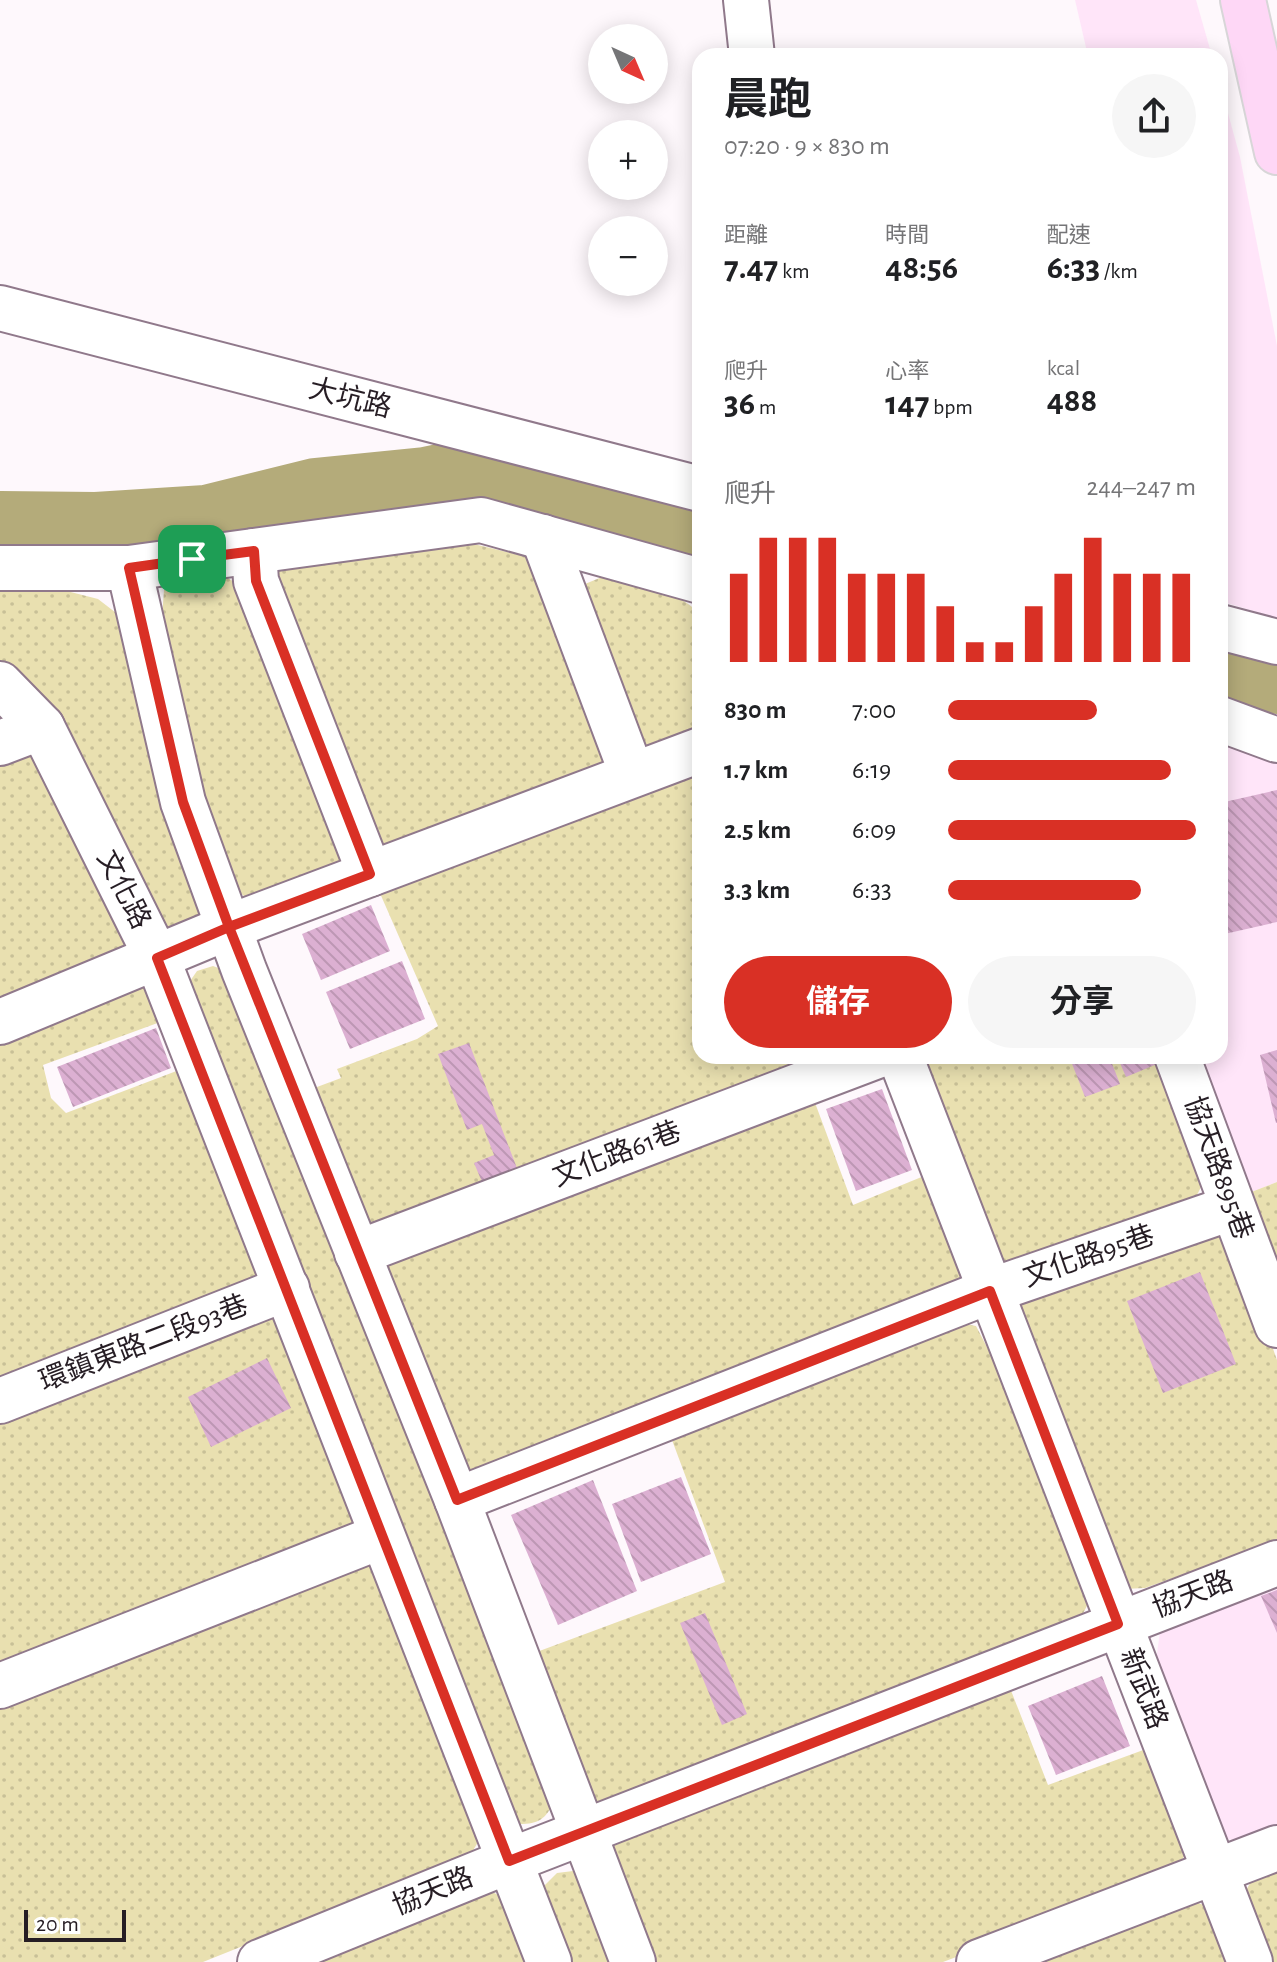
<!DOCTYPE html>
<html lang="zh-TW">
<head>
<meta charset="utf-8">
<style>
  :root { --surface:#fff; --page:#f6f6f6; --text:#202124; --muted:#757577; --accent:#d93025 }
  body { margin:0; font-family:"Alegreya Sans","Noto Sans TC",sans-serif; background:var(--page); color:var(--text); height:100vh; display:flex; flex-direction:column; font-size:30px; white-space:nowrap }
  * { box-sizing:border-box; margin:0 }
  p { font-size:26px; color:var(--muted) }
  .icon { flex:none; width:44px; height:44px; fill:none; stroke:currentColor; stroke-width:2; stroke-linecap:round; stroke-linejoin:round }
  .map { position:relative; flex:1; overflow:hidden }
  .side { position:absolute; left:692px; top:48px; width:536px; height:1016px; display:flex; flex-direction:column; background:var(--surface); border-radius:24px; box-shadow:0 4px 20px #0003 }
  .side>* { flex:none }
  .needle { width:52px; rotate:136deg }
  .controls { position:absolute; left:588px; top:24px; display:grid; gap:16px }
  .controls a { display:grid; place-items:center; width:80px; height:80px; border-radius:50%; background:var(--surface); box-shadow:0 4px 20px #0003; font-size:40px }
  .scale { position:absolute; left:24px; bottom:20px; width:102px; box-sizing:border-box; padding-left:8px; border:4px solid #261d24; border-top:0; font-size:22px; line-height:28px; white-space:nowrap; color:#261d24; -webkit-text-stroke:6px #fff; paint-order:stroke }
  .pin { position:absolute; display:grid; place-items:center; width:68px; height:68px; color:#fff; margin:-34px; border-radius:16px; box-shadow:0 4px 12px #0006 }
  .round { display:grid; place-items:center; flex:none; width:84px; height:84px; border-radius:42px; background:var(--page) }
  .head { display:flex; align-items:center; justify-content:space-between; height:136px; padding:0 32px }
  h1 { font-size:44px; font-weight:700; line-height:60px }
  .figures { display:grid; grid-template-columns:repeat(3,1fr); gap:12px; height:136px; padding:8px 32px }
  .figures div { display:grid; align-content:center }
  .figures b { font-size:34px; font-weight:700 }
  .figures small { font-size:22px; font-weight:400 }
  .figures p { font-size:22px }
  .chart { height:224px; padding:16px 32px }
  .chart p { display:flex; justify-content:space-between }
  .chart svg { width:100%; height:144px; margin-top:8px; stroke:var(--accent); stroke-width:6 }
  .button { display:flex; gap:16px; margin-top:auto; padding:16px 32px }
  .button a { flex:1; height:92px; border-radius:48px; background:var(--accent); color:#fff; font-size:32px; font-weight:700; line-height:92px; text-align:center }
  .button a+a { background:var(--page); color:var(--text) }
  ul { padding:0 32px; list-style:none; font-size:26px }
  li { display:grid; grid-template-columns:128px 96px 1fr; align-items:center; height:60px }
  li i { height:20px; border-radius:10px; background:var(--accent) }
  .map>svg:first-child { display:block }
  .built { fill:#ffe5f9 }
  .grass { fill:url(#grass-dots) }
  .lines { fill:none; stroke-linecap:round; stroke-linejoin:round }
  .river { stroke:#b4ab7a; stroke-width:62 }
  .building { fill:url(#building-back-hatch) }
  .minor-casing { stroke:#90798b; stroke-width:48 }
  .major-casing { stroke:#d8d6d8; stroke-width:48 }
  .minor { stroke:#fff; stroke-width:44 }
  .major { stroke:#fed7f6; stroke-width:44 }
  .route-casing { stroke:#fff; stroke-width:16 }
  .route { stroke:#d93025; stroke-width:10 }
  .labels { text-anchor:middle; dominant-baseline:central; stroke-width:6; stroke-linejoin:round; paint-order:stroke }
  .street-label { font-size:28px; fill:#261d24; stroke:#fff }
</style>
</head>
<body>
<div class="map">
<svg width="1277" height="1962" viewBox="0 0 1277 1962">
  <defs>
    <pattern id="grass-dots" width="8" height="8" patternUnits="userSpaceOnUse" patternTransform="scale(2)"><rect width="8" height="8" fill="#e9e0b0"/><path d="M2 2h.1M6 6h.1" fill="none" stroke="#c8c097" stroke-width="1.8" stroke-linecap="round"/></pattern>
    <pattern id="building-back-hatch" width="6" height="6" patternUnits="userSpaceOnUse" patternTransform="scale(2)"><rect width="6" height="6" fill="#dcb0d2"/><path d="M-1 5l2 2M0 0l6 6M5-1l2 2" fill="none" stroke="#bd97b4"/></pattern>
  </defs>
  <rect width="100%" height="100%" fill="#fef8fc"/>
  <g class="built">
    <polygon points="1075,0 1196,0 1212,56 1088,56"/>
    <polygon points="1220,84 1240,157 1277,346 1277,618 1220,601"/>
    <polygon points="1220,740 1277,757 1277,1182 1241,1196 1189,1056 1220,1056"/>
    <polygon points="1277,1579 1277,1833 1248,1843 1223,1838 1155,1668 1161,1624"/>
  </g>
  <g class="grass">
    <polygon points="449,538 527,557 546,578 609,751 602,778 384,852 274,594 279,566"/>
    <polygon points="225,576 244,589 350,852 341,873 256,906 232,886 208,830 162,618 164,590 199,577"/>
    <path d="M 602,577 C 636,584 675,588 700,614 L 700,739 L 650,749 L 638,738 L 579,597 L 585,584 Z"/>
    <polygon points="0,584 51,587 98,599 133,626 209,918 192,934 160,928 0,669"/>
    <polygon points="31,750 134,943 0,1011 0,752"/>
    <polygon points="700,768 700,1056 823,1056 367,1226 309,1090 341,1078 337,1069 417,1039 438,1026 379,891"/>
    <path d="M 213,966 L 226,971 L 554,1801 C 546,1819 539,1824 519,1824 L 506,1811 L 188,984 L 197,971 Z"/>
    <polygon points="154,982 163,1021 43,1065 51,1098 66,1113 187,1067 265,1280 0,1392 0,1035"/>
    <polygon points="927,1056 1162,1056 1208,1173 1194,1201 1018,1269 996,1259 925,1075"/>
    <polygon points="811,1092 853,1205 924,1176 962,1275 960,1291 483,1479 460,1466 384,1273 390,1253"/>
    <polygon points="1277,1182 1277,1281 1241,1196"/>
    <polygon points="1218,1224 1235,1241 1277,1360 1277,1541 1145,1588 1124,1589 1011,1306"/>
    <polygon points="270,1308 363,1520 0,1680 0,1408"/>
    <polygon points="959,1323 976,1326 989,1351 1089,1602 1079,1621 591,1804 534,1653 725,1582 669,1432"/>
    <polygon points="364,1558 377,1571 481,1837 471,1854 203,1962 0,1962 0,1692"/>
    <polygon points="1010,1688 1048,1785 1146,1749 1185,1855 1171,1876 943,1962 653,1962 609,1839"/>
    <polygon points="1277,1863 1277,1962 1266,1962 1244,1894 1257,1871"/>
    <polygon points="581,1870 620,1962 563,1962 539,1891 557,1873"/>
    <polygon points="491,1891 508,1901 534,1962 303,1962"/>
    <polygon points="1187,1899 1212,1908 1232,1962 1009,1962"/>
  </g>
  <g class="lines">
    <g class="river">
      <polyline points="0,522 96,523 206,516 315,489 425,478 468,469 700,531"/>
      <polyline points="1220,668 1277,683"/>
    </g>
  </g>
  <g class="building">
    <polygon points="1277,790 1277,922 1220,935 1220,803"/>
    <polygon points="371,905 390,951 321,980 302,934"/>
    <polygon points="402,961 425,1019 350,1049 326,992"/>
    <polygon points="156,1028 171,1068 73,1107 57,1067"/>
    <polygon points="469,1043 520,1176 485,1189 474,1163 494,1155 482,1124 467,1130 438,1054"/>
    <polygon points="1277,1050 1277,1123 1276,1123 1260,1055"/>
    <polygon points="1069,1056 1109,1056 1120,1084 1085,1097"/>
    <polygon points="1117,1056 1154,1056 1157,1064 1126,1077"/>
    <polygon points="882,1089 912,1170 856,1191 826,1109"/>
    <polygon points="1200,1272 1236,1364 1163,1393 1127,1301"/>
    <polygon points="267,1358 291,1408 211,1447 188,1397"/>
    <polygon points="681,1477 711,1554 641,1582 612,1504"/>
    <polygon points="593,1480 637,1591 558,1625 511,1515"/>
    <polygon points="1277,1590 1277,1633 1261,1596"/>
    <polygon points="705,1613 747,1714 722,1725 680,1623"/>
    <polygon points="1102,1676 1130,1746 1056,1775 1028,1706"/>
  </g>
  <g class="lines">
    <g class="minor-casing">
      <g id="minor">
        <polyline points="746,0 752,56"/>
        <polyline points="0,308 700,489"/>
        <polyline points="543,537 632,774"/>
        <polyline points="254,551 256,581 370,874"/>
        <polyline points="0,568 129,568 481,520 700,581"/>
        <polyline points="129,568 183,802 244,970 457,1500 633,1962"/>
        <polyline points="1220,627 1277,642"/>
        <polyline points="0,684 42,727 157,958 549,1962"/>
        <polyline points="1220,719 1277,740"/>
        <polyline points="0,743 42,727"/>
        <polyline points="0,1022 229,927 700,750"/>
        <polyline points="900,1056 1250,1962"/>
        <polyline points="1177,1056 1277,1325"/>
        <polyline points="357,1253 877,1056"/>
        <polyline points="0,1401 287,1288"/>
        <polyline points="457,1500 990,1291 1231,1208"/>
        <polyline points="0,1686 382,1536"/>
        <polyline points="260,1962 509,1861 1277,1563"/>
        <polyline points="979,1962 1277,1848"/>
      </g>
    </g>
    <g class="major-casing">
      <polyline id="major" points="1243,0 1277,152"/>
    </g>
    <use href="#minor" class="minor"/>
    <use href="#major" class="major"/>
  </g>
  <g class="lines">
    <g class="route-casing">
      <polyline id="route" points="192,559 129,568 183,802 229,927 157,958 509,1861 1118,1624 990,1291 457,1500 229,927 370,874 256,581 254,551 192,559"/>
    </g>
    <use href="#route" class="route"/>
  </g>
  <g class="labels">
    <g class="street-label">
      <text transform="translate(350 399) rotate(14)">大坑路</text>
      <text transform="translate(123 890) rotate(63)">文化路</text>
      <text transform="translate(617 1155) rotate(-21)">文化路61巷</text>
      <text transform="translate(1218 1168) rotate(70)">協天路895巷</text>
      <text transform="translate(1089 1257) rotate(-19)">文化路95巷</text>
      <text transform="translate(144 1344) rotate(-21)">環鎮東路二段93巷</text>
      <text transform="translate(1193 1595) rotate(-21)">協天路</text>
      <text transform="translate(1143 1689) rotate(69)">新武路</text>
      <text transform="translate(433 1892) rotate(-22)">協天路</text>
    </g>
  </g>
</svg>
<div class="controls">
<a><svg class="needle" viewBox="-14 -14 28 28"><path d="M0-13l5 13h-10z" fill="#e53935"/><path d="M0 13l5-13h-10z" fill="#757577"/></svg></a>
<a>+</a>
<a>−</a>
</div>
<div class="scale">20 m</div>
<div class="pin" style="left:192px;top:559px;background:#1e9e55"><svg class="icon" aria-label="arrive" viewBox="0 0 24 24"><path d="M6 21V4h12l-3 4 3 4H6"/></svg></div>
<section class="side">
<div class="head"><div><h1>晨跑</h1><p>07:20 · 9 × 830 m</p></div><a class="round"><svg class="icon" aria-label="share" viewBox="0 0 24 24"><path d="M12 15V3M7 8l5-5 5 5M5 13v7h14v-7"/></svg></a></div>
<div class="figures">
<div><p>距離</p><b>7.47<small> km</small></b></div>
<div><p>時間</p><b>48:56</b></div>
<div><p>配速</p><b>6:33<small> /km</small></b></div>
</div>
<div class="figures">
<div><p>爬升</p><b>36<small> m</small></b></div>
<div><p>心率</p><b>147<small> bpm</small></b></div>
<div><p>kcal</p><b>488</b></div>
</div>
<div class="chart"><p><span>爬升</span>244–247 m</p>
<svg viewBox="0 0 160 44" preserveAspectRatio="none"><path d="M5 44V17M15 44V6M25 44V6M35 44V6M45 44V17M55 44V17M65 44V17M75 44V27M85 44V38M95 44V38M105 44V27M115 44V17M125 44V6M135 44V17M145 44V17M155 44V17"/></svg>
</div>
<ul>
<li><b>830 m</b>7:00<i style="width:60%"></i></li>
<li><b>1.7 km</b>6:19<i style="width:90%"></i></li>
<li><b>2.5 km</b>6:09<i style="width:100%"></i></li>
<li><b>3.3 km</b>6:33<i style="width:78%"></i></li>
</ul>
<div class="button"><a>儲存</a><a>分享</a></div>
</section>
</div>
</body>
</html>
